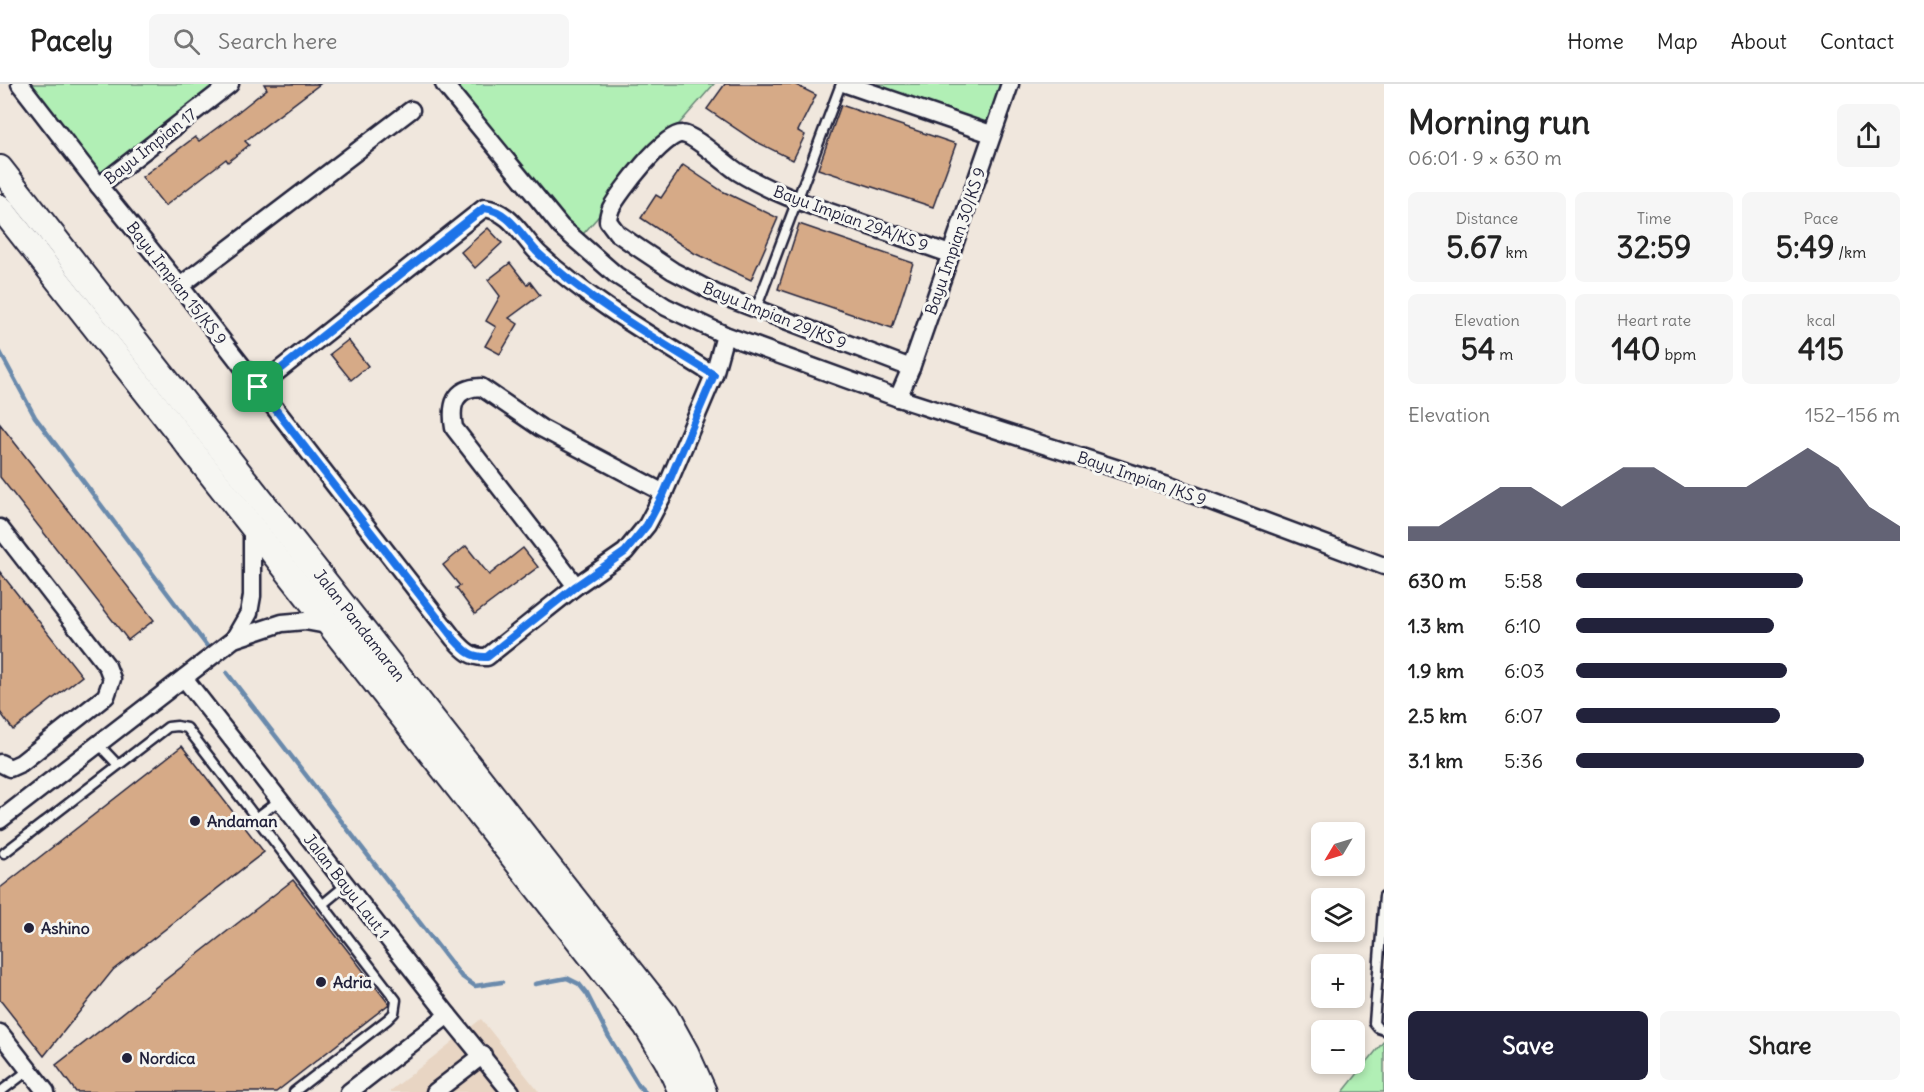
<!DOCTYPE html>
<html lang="en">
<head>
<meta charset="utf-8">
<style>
  :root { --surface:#fff; --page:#f6f6f6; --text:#222; --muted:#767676; --line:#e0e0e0; --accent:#22223b }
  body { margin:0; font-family:Delius,sans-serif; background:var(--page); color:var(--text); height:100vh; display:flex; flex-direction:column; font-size:22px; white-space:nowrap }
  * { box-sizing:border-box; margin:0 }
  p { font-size:20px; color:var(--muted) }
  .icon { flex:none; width:33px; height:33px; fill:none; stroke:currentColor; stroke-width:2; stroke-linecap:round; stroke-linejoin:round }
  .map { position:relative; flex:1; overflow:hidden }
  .panel { display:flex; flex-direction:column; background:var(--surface); width:540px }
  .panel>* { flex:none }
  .needle { width:39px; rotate:232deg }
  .tools { position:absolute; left:1311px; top:738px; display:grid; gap:12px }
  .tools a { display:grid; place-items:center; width:54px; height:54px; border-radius:9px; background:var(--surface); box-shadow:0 3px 9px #0003; font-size:30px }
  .pin { position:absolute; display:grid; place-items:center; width:51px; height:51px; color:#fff; margin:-26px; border-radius:12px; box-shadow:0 3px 9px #0006 }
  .round { display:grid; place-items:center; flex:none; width:63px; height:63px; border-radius:9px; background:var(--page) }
  .summary { display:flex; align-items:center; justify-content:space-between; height:102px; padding:0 24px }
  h1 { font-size:33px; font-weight:700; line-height:45px }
  .figures { display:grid; grid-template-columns:repeat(3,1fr); gap:9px; height:102px; padding:6px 24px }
  .figures div { display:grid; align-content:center; border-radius:9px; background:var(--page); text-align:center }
  .figures b { font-size:30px; font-weight:700 }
  .figures small { font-size:16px; font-weight:400 }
  .figures p { font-size:16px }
  .chart { height:168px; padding:12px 24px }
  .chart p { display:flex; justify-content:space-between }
  .chart svg { width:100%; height:108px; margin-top:6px; fill:var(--accent); opacity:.7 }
  .action { display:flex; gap:12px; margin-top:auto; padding:12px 24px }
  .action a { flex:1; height:69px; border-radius:9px; background:var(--accent); color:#fff; font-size:24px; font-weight:700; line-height:69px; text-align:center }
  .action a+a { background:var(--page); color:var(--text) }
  ul { padding:0 24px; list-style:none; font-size:20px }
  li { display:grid; grid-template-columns:96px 72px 1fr; align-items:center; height:45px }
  li i { height:15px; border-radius:8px; background:var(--accent) }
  header { display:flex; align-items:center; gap:36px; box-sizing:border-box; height:84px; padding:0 30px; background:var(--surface); border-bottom:2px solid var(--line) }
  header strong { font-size:28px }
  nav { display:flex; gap:33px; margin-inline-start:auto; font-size:21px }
  .search { width:420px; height:54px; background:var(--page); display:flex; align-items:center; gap:15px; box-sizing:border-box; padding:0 21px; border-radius:9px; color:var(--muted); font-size:22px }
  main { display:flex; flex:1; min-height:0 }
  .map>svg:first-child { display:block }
  .built { fill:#e8d5c3 }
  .green { fill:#b1efb5; stroke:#6a8878; stroke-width:1.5 }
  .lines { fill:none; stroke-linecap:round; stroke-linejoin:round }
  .stream { stroke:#6a8aac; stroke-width:4.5 }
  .building { fill:#d6aa87; stroke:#22223b; stroke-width:1.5 }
  .lane-casing { stroke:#22223b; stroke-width:13 }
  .street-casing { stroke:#22223b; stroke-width:21 }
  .secondary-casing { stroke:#22223b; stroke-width:28 }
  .lane { stroke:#f6f6f2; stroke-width:8 }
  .street { stroke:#f6f6f2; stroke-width:16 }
  .secondary { stroke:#f6f6f2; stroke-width:24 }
  .route-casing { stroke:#fff; stroke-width:12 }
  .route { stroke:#1a73e8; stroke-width:8 }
  .poi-dot { fill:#22223b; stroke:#f6f6f2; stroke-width:2 }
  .labels { text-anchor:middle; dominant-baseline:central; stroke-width:6; stroke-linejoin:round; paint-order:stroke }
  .street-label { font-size:16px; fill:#22223b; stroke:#f6f6f2 }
  .poi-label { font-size:16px; font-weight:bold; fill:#22223b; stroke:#f6f6f2; text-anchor:start }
</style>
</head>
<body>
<header>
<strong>Pacely</strong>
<div class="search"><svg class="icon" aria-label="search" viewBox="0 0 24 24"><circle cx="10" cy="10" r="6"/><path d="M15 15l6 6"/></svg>Search here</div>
<nav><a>Home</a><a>Map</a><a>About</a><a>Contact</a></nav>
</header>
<main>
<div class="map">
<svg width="1384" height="1008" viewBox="0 0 1384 1008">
  <rect width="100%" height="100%" fill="#f0e7dd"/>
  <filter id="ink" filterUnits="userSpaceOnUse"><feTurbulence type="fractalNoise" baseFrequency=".0167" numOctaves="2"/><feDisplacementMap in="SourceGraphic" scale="12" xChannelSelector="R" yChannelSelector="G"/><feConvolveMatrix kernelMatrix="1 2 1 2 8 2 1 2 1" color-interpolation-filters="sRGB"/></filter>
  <g filter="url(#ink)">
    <polygon class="built" points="481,935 539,1008 389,1008"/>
    <g class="green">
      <polygon points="20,0 230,0 99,102"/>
      <polygon points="446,0 714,0 577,157"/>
      <polygon points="877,0 1010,0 991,50"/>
      <polygon points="1384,957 1384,1008 1343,1008"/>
    </g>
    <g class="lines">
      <g class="stream">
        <polyline points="0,268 35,333 207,562"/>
        <polyline points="227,589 461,892 475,902 502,898"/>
        <polyline points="535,900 567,894 579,900 587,910 610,955 639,1002 645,1008"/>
      </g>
    </g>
    <g class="building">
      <polygon points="264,0 320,0 245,57 249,61 228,78 226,75 165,122 142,93 195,53 199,57 229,35 267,5"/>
      <polygon points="725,0 794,0 816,11 798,47 805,51 793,76 753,56 707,25"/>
      <polygon points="841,21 956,60 933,123 818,85"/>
      <polygon points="683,81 722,107 778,134 751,196 694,169 641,134 656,111 661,114"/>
      <polygon points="799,140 913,179 892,244 778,205"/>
      <polygon points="488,144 502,159 475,184 461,168"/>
      <polygon points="510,179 527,201 530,198 540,211 509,234 518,240 500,270 485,262 496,243 486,237 500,212 488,196"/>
      <polygon points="348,256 368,282 351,296 330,270"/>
      <polygon points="0,340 154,536 128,556 0,393"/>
      <polygon points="466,462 489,491 523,464 538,483 475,530 456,504 460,502 443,481"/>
      <polygon points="0,488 82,592 13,646 0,628"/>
      <polygon points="182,662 264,768 113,886 44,972 0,916 0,804"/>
      <polygon points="293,796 389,920 276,1008 76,1008 56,981"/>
    </g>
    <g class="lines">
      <g class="lane-casing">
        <g id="lane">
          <polyline points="756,225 841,0"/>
          <polyline points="98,660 118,681"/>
          <polyline points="256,734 280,716"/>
          <polyline points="4,769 168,643 177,642 187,644 396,916 394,929 388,935 294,1008"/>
          <polyline points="1384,812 1374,939 1378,944 1384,946"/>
          <polyline points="323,820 346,801"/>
          <polyline points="0,1008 29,986"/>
        </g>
      </g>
      <g class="street-casing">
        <g id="street">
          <path d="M 20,0 L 99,102 L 180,202 L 454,555 C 464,566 471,574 487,573 L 576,502 L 625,468 L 647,441 L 664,409 L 714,291 L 725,251"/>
          <polyline points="444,0 561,143 616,191 666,223 725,251 898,314 1165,400 1384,482"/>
          <polyline points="846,0 991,50"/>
          <polyline points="99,102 230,0"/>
          <polyline points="180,202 411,26"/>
          <path d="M 911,284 L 717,210 L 673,187 L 640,165 L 617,149 L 608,137 C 608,133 609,129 611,124 C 619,109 665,48 682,50 C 695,51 724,79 738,88 C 772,109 809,121 847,134 C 881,146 916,158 950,170"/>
          <path d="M 258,303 L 484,124 C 511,127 521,152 539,170 C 591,218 655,254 714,291"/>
          <polyline points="898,314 911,284 1010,0"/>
          <polyline points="0,444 107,582 112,595 106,612 21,679 10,684 0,679"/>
          <path d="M 576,502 L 454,344 C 450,321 454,304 481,303 L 541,344 L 664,409"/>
          <polyline points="234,555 249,529 252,512 252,440"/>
          <polyline points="184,594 448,931 511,1008"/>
          <polyline points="0,736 234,555 282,539 305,537 332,542"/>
          <polyline points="0,949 46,1008"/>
          <polyline points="349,1008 448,931"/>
          <polyline points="435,1008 483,971"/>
        </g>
      </g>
      <g class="secondary-casing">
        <g id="secondary">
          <polyline points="0,84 665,930 686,968 704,1008"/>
          <path d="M 0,123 C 217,394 429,670 646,942 L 667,977 L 681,1008"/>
        </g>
      </g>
      <use href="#lane" class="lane"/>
      <use href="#street" class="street"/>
      <use href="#secondary" class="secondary"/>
    </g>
  </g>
  <g class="lines" filter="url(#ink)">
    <g class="route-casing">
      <path id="route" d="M 484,124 C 510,127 521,152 539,170 C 591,218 654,254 714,291 L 664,409 L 647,441 L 625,468 L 576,502 L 487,573 C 471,574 464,566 454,555 L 258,303 Z"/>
    </g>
    <use href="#route" class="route"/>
  </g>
  <g class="poi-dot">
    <circle cx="195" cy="737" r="6"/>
    <circle cx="29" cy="844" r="6"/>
    <circle cx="321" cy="898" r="6"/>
    <circle cx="127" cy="974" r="6"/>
  </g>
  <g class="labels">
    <g class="street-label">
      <text transform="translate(150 62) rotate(-38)">Bayu Impian 17</text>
      <text transform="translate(851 134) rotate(20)">Bayu Impian 29A/KS 9</text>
      <text transform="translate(955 157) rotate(-71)">Bayu Impian 30/KS 9</text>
      <text transform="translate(177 199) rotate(52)">Bayu Impian 15/KS 9</text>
      <text transform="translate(775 231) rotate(22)">Bayu Impian 29/KS 9</text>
      <text transform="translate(1142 394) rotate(19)">Bayu Impian /KS 9</text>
      <text transform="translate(360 541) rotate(52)">Jalan Pandamaran</text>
      <text transform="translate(347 802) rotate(52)">Jalan Bayu Laut 1</text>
    </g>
    <g class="poi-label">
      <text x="207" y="737">Andaman</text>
      <text x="41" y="844">Ashino</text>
      <text x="333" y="898">Adria</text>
      <text x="139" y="974">Nordica</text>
    </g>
  </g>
</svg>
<div class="tools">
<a><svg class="needle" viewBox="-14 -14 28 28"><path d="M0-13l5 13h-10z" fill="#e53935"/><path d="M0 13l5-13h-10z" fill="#767676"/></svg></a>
<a><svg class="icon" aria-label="layers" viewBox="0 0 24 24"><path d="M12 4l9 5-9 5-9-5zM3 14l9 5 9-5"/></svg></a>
<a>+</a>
<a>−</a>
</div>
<div class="pin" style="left:258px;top:303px;background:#1e9e55"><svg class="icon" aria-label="arrive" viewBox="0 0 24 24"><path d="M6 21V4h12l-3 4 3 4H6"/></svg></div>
</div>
<section class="panel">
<div class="summary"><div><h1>Morning run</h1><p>06:01 · 9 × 630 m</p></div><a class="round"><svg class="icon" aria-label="share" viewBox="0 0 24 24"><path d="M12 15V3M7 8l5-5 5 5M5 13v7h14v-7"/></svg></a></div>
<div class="figures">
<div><p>Distance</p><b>5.67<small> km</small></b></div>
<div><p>Time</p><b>32:59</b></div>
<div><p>Pace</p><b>5:49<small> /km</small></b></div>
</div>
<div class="figures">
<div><p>Elevation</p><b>54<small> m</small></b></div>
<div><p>Heart rate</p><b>140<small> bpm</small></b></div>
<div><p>kcal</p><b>415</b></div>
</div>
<div class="chart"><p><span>Elevation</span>152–156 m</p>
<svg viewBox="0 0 160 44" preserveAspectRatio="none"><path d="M0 44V38L10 38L20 30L30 22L40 22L50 30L60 22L70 14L80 14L90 22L100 22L110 22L120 14L130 6L140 14L150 30L160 38V44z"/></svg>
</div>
<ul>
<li><b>630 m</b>5:58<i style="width:70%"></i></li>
<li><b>1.3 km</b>6:10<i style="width:61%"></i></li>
<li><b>1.9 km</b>6:03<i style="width:65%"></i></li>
<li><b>2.5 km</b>6:07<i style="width:63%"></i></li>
<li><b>3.1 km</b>5:36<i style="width:89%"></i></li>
</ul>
<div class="action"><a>Save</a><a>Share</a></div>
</section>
</main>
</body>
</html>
